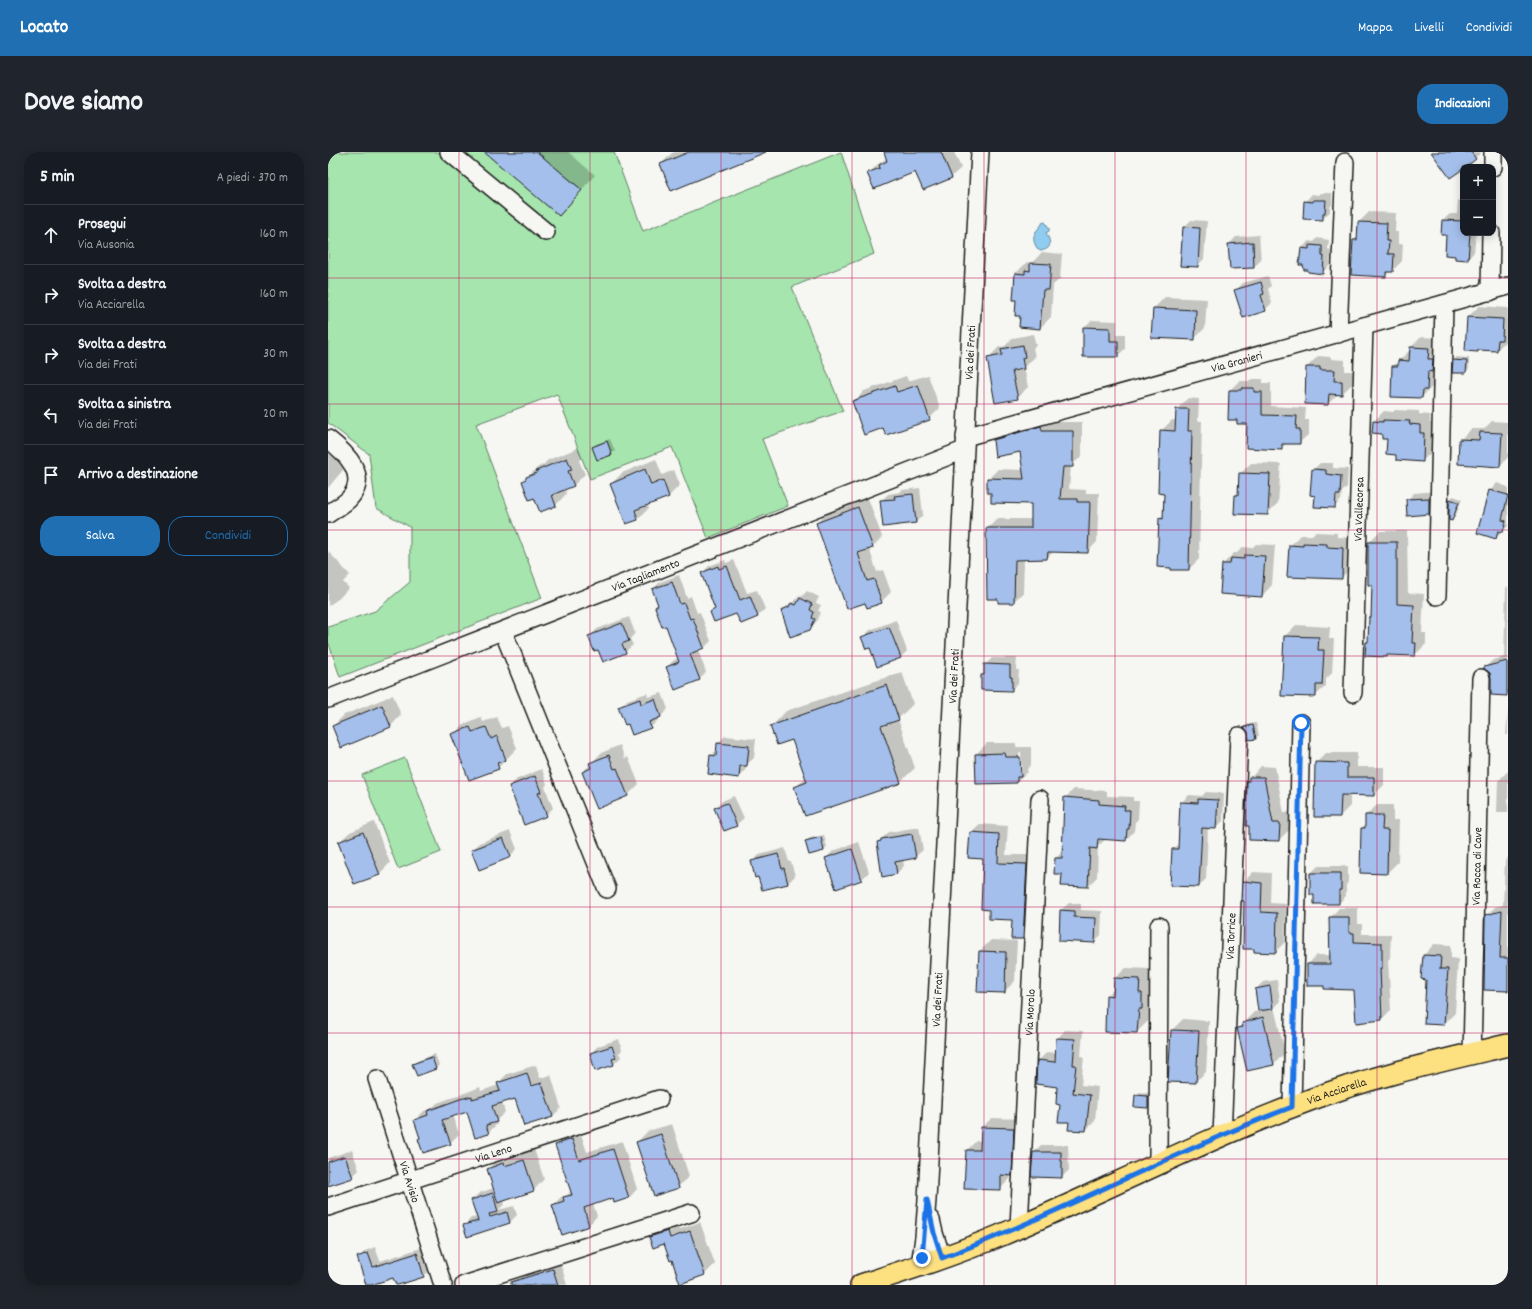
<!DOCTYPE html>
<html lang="it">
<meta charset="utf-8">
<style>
body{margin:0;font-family:Dekko,sans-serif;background:#20242c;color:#f1f3f6}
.controls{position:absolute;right:12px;top:12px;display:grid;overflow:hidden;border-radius:8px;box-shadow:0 2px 10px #0003}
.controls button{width:36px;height:36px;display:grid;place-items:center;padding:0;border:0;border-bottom:1px solid #363941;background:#171b24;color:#f1f3f6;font:20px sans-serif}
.stop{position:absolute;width:12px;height:12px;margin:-9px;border:3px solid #1a73e8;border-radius:50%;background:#fff}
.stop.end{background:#1a73e8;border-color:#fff;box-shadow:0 1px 4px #0008}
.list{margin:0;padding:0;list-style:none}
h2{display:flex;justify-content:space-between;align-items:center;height:52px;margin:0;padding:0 16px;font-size:17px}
h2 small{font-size:13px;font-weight:400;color:#9ea1a6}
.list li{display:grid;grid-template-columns:26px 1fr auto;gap:12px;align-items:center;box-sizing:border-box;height:60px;padding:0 16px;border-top:1px solid #363941}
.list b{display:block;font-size:15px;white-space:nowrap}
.list p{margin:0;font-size:13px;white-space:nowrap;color:#9ea1a6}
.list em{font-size:13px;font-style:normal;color:#9ea1a6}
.actions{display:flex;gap:8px;padding:12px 16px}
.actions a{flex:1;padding:9px 0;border:1px solid #1f6fb2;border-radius:16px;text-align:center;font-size:14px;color:#1f6fb2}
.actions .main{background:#1f6fb2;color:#fff}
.icon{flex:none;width:22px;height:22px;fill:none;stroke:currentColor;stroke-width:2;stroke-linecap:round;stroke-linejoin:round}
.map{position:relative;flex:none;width:1180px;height:1133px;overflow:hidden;border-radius:16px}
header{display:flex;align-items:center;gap:24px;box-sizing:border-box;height:56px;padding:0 20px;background:#1f6fb2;color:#fff}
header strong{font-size:19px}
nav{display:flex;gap:22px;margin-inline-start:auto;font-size:14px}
.intro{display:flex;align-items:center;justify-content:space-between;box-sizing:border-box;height:96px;padding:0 24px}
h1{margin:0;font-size:28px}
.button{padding:10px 18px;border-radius:16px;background:#1f6fb2;color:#fff;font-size:14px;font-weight:700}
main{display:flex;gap:24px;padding:0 24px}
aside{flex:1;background:#171b24;border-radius:16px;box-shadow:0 2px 10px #0003}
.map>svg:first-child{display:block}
</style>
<header>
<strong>Locato</strong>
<nav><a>Mappa</a><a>Livelli</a><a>Condividi</a></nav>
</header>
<div class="intro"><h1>Dove siamo</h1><a class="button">Indicazioni</a></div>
<main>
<aside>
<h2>5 min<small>A piedi · 370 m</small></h2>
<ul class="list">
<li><svg class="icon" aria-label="ahead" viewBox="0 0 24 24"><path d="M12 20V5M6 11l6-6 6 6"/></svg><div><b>Prosegui</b><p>Via Ausonia</p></div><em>160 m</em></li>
<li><svg class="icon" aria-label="right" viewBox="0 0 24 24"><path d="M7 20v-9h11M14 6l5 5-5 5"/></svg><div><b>Svolta a destra</b><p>Via Acciarella</p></div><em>160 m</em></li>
<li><svg class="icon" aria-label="right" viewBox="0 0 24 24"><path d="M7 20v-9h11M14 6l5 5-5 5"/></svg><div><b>Svolta a destra</b><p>Via dei Frati</p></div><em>30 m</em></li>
<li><svg class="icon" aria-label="left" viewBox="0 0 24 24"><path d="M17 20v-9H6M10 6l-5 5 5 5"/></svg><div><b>Svolta a sinistra</b><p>Via dei Frati</p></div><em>20 m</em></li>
<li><svg class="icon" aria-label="arrive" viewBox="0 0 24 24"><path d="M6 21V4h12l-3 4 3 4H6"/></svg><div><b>Arrivo a destinazione</b></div></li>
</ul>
<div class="actions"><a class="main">Salva</a><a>Condividi</a></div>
</aside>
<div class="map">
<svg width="1180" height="1133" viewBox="0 0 1180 1133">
<rect width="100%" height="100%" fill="#f6f6f2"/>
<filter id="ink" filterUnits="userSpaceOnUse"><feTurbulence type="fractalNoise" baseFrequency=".025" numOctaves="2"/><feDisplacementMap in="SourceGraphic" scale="8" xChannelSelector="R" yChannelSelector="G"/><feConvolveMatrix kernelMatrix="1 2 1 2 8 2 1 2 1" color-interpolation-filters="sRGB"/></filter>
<g filter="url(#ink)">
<!-- green -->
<path fill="#a6e5ae" stroke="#618065" d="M0 0H286L315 79 513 0 546 102 464 135 515 259 434 287 460 354 380 386 344 295 262 327 229 242 148 272 214 446 12 525 0 489V475L47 459 82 430V375L48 356 41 302 0 271Z
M77 606 113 700 70 717 34 623Z"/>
<!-- water -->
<path fill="#8fccef" stroke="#61869b" d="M715 70H717L721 76V79L718 81C723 90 725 97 712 99 707 95 704 87 707 81 709 77 713 75 715 70Z"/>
<!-- shadow -->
<path fill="#0003" fill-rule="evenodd" d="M158 0H240L267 23 231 63Z
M347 0H436L333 12 344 1Z
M557 0H626L633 16 623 25 588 19 541 21 550 12 559 6Z
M1104 0H1154L1135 16Z
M993 41H1004V53L1002 55V60L994 67 977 50 984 42 991 43Z
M1135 44V81H1148L1146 100 1140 107 1119 82H1114L1115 68 1122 62H1129L1130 49Z
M1041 60 1068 61 1067 80H1070V92H1075L1074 109 1064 119H1062L1057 124 1026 88 1030 84 1031 70Z
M863 68 879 69 876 107 869 114 856 75Z
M931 83 933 108 926 115 901 92 908 85Z
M989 86 1001 88 1000 97 1003 98 1002 113 994 121 981 117 974 96 981 89 986 90Z
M714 100 734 102 732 127 725 133 723 165 712 176 689 148 688 121 699 110 704 111Z
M940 124 943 134 940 137 944 151 937 158 908 138 915 131Z
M837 145 879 147 877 176 866 187 824 185 826 156Z
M1151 154 1180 156V187L1169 198 1152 197 1150 199 1138 198 1140 165Z
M764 168 789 169V182H797V197L789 204 756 175Z
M705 182 708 193 705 196 707 205 696 215 700 235 689 246 660 206 671 195 677 194 685 186Z
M1093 185 1111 186 1109 226 1105 231V234L1094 245 1065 214 1082 198V196Z
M990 204 1003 205V207L1017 208V219H1025V231L1014 242H1010L1000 252 979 215Z
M1129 205 1141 206V217L1137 220 1126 208Z
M600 223 612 256 601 267 556 275 526 250 536 239 578 224 580 229Z
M924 227H935V231H943V254L978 256 977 268H981V282L971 291H959L953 296 920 271 902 238 911 229H921Z
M860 246 871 247 870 269H874L871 407 861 417 832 367 836 363 837 341 833 279 844 268H848L849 257Z
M1067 258 1091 259V262L1102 263V271H1106L1105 299 1094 309 1069 302 1060 286 1046 269 1056 259 1065 260Z
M723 266V270H754V304L743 314 741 337 758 338V341H771L769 390 759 400 726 399 719 406 696 407 695 441 685 450 671 446 659 377 669 367H704V351L664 340 660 327 670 317 696 318 692 299 666 288 675 279Z
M1164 269 1180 270V305L1172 314 1132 288 1143 277H1156Z
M0 287 24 307 0 336Z
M282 287 287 299 283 302 265 295 268 292Z
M250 296 254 306 251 309 257 322 246 333 237 337 238 342 228 353 213 359 207 344 195 330 210 315 215 313 220 308Z
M328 307 334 323 346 318 352 333 341 344 319 352 321 356 310 367 299 371 283 332 294 321Z
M923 311 953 312 950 351 939 362 908 343 911 340 912 322Z
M992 311H1005V316L1020 317 1019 335 1014 340 1013 348 1006 355 988 343 985 318Z
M1169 331 1180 335V374L1168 386 1162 339Z
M592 336 595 363 588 370 553 349 560 342 572 340 574 338Z
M1108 339V354L1101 361 1079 348 1086 341Z
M1125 344 1134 347 1127 365 1124 368H1122V347Z
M540 346 554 385 545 395 541 396 549 420 555 418 563 440 553 450 489 371 498 361Z
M1052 379H1079L1080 441 1096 442 1094 481H1098V492L1087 503 1060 502 1059 504 1041 489 1045 432 1041 390Z
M987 380 1009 381V385L1026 386 1024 415 1013 426 962 394 972 383H984Z
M928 392 947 393 944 433 934 444 895 412 906 401H909L915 395 924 396Z
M0 399 22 423 15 430 21 436 10 447 0 454Z
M397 408 398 411 406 408 419 441 429 438 437 457 430 464 413 471 409 461 383 460 388 455 374 421 381 414Z
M351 423 359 446 363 444 369 461 372 460 383 489 376 496 370 498 378 520 371 528 339 515 346 508 351 506 338 473 328 455 330 453 325 437 332 430Z
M1180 434V541L1178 543 1164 526 1162 520 1157 515 1165 508 1176 505 1178 436Z
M479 439 491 445 488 451 493 453 490 459 493 460 489 469 482 477 454 459 461 452 466 450 471 444 473 445Z
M301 465 307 481 302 487 305 493 297 500 271 497 261 485 269 477Z
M568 468 579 499 572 506 542 494 535 485 542 478Z
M968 473 1002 475 1001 487H1006L1004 521 998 527V534L987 544 954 543 957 484Z
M664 506H689L688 518H691L690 531 683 538 654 537V523L657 520V513Z
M574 520 585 552 570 567 587 616 572 630 468 635 478 625 465 587 444 574 458 559Z
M319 541 320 545 334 541 340 557 333 564 329 566 330 568 323 575 301 570 292 555 299 548Z
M65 543 73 563 63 574H5L16 563Z
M1180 558V583H1178Z
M153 565 155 570 169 565 174 576 180 574 189 596 170 616 125 583 136 572Z
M928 571 931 583 928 586 917 575 920 572Z
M397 584 428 587 426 606 418 613V617L411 625 383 604 389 598 390 591Z
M659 591H688V595H703V613L699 617 700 620 689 630 648 602ZM691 600H693L694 621H692Z
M292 593 297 607 300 605 311 632 300 643 269 655 255 620 273 601Z
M998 601H1029V615H1056V633L1046 643 1022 642V654L1012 664H987L988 611Z
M933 614 947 615 956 661 962 660V677L951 688 922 673H919L920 629Z
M214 617 219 632 217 635 225 656 218 663 182 634 189 627Z
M1180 619V660H1169L1170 629Z
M746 637 779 639V644L805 645V649H811L810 667 807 670 806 679 798 688 778 687 770 694 769 725 760 734 735 721 728 706 735 699 737 646Z
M878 640 896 641 895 669 888 676 880 675 878 727 871 734 845 698 852 690 853 651 861 643 874 644Z
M406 644 416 666 408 673 387 656 394 649Z
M1049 653H1065V668H1071L1070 710 1059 721 1034 676 1038 672V663Z
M46 670 62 711 51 722 11 690 22 680Z
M652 672 680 674 678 703H707L704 777 695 786 643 681Z
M591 675 595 698 587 705 575 707 576 714 569 721 550 690 561 680Z
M182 679 189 697 182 704 144 698 151 691Z
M496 683 499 695 496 699 478 689 482 686Z
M531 690 541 720 534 727 508 736 498 706 505 699Z
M457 696 461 710H463L467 724 460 731 435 737 431 724 424 710 431 703Z
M1180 705V838L1158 764 1167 755 1175 753 1177 709Z
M990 714H1020V730L1018 733V744L1011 751 987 742 983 721Z
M925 720 943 721 942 751 958 752 957 790 947 800 917 748 916 730Z
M741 751 753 752V758L774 759 773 783 766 790 733 758Z
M1011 756H1030V772H1034V782H1063L1062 806 1060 808 1063 858 1054 867 1027 837 997 833H980V812L989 803H1003L1002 766Z
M663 788 689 789 687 829 676 840 650 839 652 799Z
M1106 792 1123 793V806L1130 807 1127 861 1116 872 1099 827 1096 803Z
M798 816 822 817 821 831H825L824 845 821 848 820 869 809 880 779 844 787 836V826Z
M949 828 952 849 946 855 957 901 946 912 920 918 910 876 926 860 931 859 928 837 935 830Z
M855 867 881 869 878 920 867 930 844 878Z
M737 878 755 879 753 904 756 905 753 933 770 935 767 969 758 978 742 970 733 952 730 934 710 909 719 900 728 901 729 887Z
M291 887 294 898 291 901 293 905 286 912 263 901 270 894Z
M107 902 111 913 108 916 89 923 85 912 89 909Z
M208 913 212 926 223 923 233 956 224 965 188 945 174 950 177 960 168 969 169 972 160 981 140 959 125 964 131 982 122 991 93 985 87 968 96 959 104 956 109 951 142 939 152 935 153 939 171 933 170 931 179 922Z
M811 940 823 941V952L820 955 808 943Z
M664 966 695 967 693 1013 682 1022V1027L672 1037 639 998 648 989H653L654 975Z
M344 972 361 1024 350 1035 309 990 320 979Z
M252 979 259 1000 294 989 309 1037 301 1046 286 1045 265 1052 269 1064 261 1073 234 1081 225 1053 233 1045 239 1043 243 1039 228 993 237 985Z
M713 993H740L741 1018 734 1025 705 1024 706 1000Z
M206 997 216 1027 206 1038 176 1048 177 1052 170 1058 186 1054 189 1063 182 1070 136 1074 143 1066 150 1065 144 1048 151 1041 166 1036 160 1017 171 1006 186 1001 187 1004Z
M24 998 31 1018 24 1025 0 1033V1006Z
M350 1069 352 1077 372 1070 387 1112 377 1122 345 1107 337 1091 322 1085 332 1075ZM344 1076 345 1078 333 1082V1080Z
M47 1095 52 1109 96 1095 103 1117 96 1124 68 1132 66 1125 39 1133 30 1106 37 1099Z
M232 1110 239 1133H194L192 1128 199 1121Z"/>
<!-- building -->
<path fill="#a4bfeb" stroke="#1c1c1c" d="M156 0H209L254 38 231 64Z
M361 0H438L343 39 332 12Z
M556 0H613L624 26 595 38 587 20 546 37 539 21 552 16 551 13 559 9Z
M1103 0H1143L1148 7 1138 15H1135V17L1122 26Z
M985 48H998L997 61H995V68L975 67 976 49 985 50Z
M1114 68 1135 69V81H1142L1140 108 1127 107V104L1117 103 1118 83H1113Z
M1030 70 1059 71 1058 89H1061L1060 102H1066L1065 120H1058V125L1023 123 1025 88H1029Z
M855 75 872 76 870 115 852 114Z
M925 90 926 116 902 117 900 92Z
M981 93 994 94V104H996L995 122 980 120V118H976L975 113H971L973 96 981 97Z
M702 111 723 112 721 138H715L712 177 691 175 692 164H687L688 148H685L687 121 697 122V118L702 119Z
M933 130 936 142 933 143 938 159 915 166 906 138Z
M825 156 868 158 867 188 823 186Z
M1139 165 1175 167 1174 188H1170L1169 199 1150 198V200L1137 199Z
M755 175 782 176V189H790V205H755Z
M695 193 697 205 694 206 696 217 684 219 690 247 667 251 659 206 674 203 673 197Z
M1082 195 1101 196 1100 207H1105L1104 220 1100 219 1099 238H1095L1094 246 1063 245 1064 214H1070V208L1081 209Z
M1125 208 1139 209 1138 221H1124Z
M978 215H992V218H1007L1006 229H1014V243L1001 242 1000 253 977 252Z
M590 233 602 268 558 283 555 276 536 283 524 249 567 234 569 240Z
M914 236H926V240H934V263L969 264 968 277H972V292H954V298L918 296 919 272H909V268H900L901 238H913Z
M848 257H861L860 279H864L861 418H843V416L829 415 831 366 835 367 836 342 830 341 832 278 847 279Z
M1055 268 1082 269 1081 272 1092 273V281H1096L1095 310 1068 308V303L1058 302 1059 287H1054V282L1044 281 1045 269 1055 270Z
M713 274 714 279H745V315H735L732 347H749V350H762L760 401 720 400 719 407 687 408 686 451H670V447H659L658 376H703V352L663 351V341H659V326L696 327 692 300 667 305 665 288Z
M1152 280 1174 281 1172 315 1130 312 1131 287 1151 288Z
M279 289 284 303 269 308 264 295Z
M239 306 244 318 240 319 246 334 224 343 228 354 212 360 206 346 201 348 194 329 198 327V325L209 321 208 319Z
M317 317 323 333 335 328 341 345 307 358 310 368 298 372 282 332Z
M984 317 998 318V322L1013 324 1012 343H1008L1007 356 986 355 987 344 982 343Z
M911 321 942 322 940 363 906 362 907 343H910Z
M1161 338 1180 343 1174 368 1178 369 1175 380 1170 379 1168 387 1149 381Z
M585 342 588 371 555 375 552 348 567 347 566 344Z
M1101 346V362L1079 364 1078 347Z
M1121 347 1131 350 1124 369 1121 368Z
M530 355 545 396 530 401 539 429 546 427 554 451 539 456 537 451 519 457 488 371Z
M1040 390H1069V452L1086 453 1084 491H1088L1087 504 1059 503V505L1037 504 1038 490H1040L1041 465H1043L1044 433H1040Z
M975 391 999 392V395L1015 396 1014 427 959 425 961 393 975 394Z
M916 403 937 404 934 445 892 442 894 412H902L903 406 916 407Z
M390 414 391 417 399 414 412 448 422 444 430 465 413 472 408 462 386 470 382 460 387 457 373 421Z
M344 430 352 452 356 451 362 467 365 466 376 496 362 502 372 528 347 538 338 515 351 510 338 474 334 475 327 455 330 453 324 437Z
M472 446 484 452 482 458 486 460 484 466 487 467 482 478 462 485 453 458 461 455 463 451 468 453Z
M294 471 301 489 294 492 298 501 275 510 270 498 266 499 260 484Z
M561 475 573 506 549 515 542 496 538 497 533 485Z
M956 484 991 485 990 498H996L994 533H988V545L953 544Z
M1179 509V544L1163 543V526L1162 521 1156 517V515Z
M656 512 682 513V525H684V539L653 538V523H656Z
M559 533 571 568 553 574 573 631 477 664 466 635 479 630 464 588 449 593 442 574Z
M312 547 313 552 327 547 333 565 321 570 323 576 304 583 300 572 297 573 290 555Z
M54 553 63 575 13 596 4 574Z
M925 573 928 587 921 588 920 580 916 575Z
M142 575 144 580 158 575 163 587 169 584 178 608 169 611 171 617 141 628 123 582Z
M389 591 421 594 419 614H412L411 626 380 622 382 603 388 604Z
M677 601 678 605H692L693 625H689V631L648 632 647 602Z
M281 603 286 617 289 616 300 644 269 657 254 620 263 616 261 611Z
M987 610 1019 611V625H1046V644L1013 643 1012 665H986Z
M207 624 213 640 210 641 219 664 196 673 181 634Z
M921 625H936L945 671H952L951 689 921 688V674H918L919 629H921Z
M736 645 771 648V652L797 654 796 658H802L801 677H799L798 689 770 687 769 697 762 696 760 735 733 734 734 722H726L727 706H734Z
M870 647 890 648 888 677 874 676 871 735 842 734 844 697H850L852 650 870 651Z
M399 651 409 674 396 679 386 656Z
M1037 663H1055L1054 678H1060L1059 722 1032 721 1033 676H1037Z
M35 680 52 723 26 732 10 690Z
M642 680 671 682 670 711 699 712 695 787H683L684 768 661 767V758L653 757 655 707 640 706Z
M584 682 588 706 567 710 569 722 554 725 549 690 553 689V687Z
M493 685 496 699 481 703 477 689Z
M175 686 183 705 151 718 143 698Z
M524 697 534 728 508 737 497 706Z
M450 702 454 717 456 716 460 732 434 738 430 725 427 726 423 709Z
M982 721H1013V738H1011V752H986V743H982Z
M915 729 934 731 933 760 949 761 948 801 926 800V797H915L916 749H914Z
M732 758 746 759V765L768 766 767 791 731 789Z
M1174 759 1172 806H1180V839L1156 838 1157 763Z
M1001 765H1021V781H1026V790L1054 791V816H1052L1054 868 1028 871 1026 838 996 837V834H979V812H1002Z
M651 799 678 800 677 841 649 840Z
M1095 803 1113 804 1112 817H1120L1116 873 1096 872 1098 828 1093 827Z
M786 826 812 827 811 841H814V857H811L809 881 777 880 778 843 785 844Z
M942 834 945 857 930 859 927 837Z
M935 865 946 913 919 919 909 876 915 875 914 871Z
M843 878 871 879 868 931 840 930Z
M728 886 747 887 745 913H748L745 941 762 943 758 979 740 978 741 970H730L732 953 728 952 729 935 708 932 709 908 727 910Z
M284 894 288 906 284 907 286 913 267 919 262 901Z
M104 905 108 917 89 924 84 912Z
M199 921 203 934 214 931 225 965 196 974 187 947 164 954 169 970 158 973 161 982 147 986 139 960 114 968 123 992 95 1001 90 987 92 986 86 968 100 963 99 959 132 947 144 944V947L172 939 169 931Z
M807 943 820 944V956L806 955Z
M653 975 686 976 684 1024 673 1023V1038L636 1037 638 998H652Z
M333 982 351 1036 326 1044 308 990Z
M244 987 251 1008 285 997 301 1046 286 1051 285 1046 256 1056 261 1074 234 1083 224 1053 236 1049 235 1045 244 1043 227 993Z
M705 1000H733V1009H734V1026L703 1025Z
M17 1004 25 1026 0 1034V1010Z
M196 1008 206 1039 170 1051 159 1017 175 1011 176 1014Z
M165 1041 170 1060 161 1062 162 1065 179 1060 182 1071 139 1085 135 1073 150 1069 143 1048Z
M340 1079 342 1086 362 1079 377 1123 352 1132 344 1108 342 1109 336 1092 325 1096 321 1085Z
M40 1101 45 1115 89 1101 96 1125 70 1133H68L65 1126 43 1133H38L29 1105Z
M225 1117 230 1133H183V1130Z"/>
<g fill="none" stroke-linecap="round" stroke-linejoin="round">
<defs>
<g id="minor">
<path d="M121 0 218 80"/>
<path d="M1165 15V0"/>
<path d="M1162 140 1163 81"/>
<path d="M1010 182 1017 10"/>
<path id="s1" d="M637 285 1180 134"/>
<path d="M0 287C18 301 42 324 21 347 15 353 7 357 0 362"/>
<path d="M1109 444 1116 152"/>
<path d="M175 479 279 737"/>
<path id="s2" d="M1025 541 1036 174"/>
<path id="s3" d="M0 547 636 298"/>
<path id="s4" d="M1144 902 1153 526"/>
<path id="s5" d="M49 927 115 1133"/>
<path d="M964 955 973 571"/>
<path id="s6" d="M894 984 911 584"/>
<path d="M830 1012 831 774"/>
<path id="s7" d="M0 1055 331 947"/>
<path d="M603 1068 606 1081 614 1106"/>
<path id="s8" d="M691 1075 712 647"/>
<path id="s9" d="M592 1114 596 1085 599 1048 652 0"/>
<path d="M136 1133 363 1061"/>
</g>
<g id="major">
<path id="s10" d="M533 1133C580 1118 626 1103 671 1084 774 1040 874 988 979 949 1044 924 1113 909 1180 893"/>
</g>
</defs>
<!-- minor casing -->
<use href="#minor" stroke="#1c1c1c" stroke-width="20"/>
<!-- major casing -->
<use href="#major" stroke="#1c1c1c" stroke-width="24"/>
<!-- minor -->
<use href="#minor" stroke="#f6f6f2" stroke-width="17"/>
<!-- major -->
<use href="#major" stroke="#fde080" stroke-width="21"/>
</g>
</g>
<g fill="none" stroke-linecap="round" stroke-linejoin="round" filter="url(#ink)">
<!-- route -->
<path stroke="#1a73e8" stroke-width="5" d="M594 1106 599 1048 606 1081 614 1106C733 1061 845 1000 964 955L973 571"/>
</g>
<!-- grid -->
<path fill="none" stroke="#c2185b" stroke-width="1" stroke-opacity="0.55" d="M131 0V1133M262 0V1133M393 0V1133M524 0V1133M656 0V1133M787 0V1133M918 0V1133M1049 0V1133M0 126H1180M0 252H1180M0 378H1180M0 504H1180M0 629H1180M0 755H1180M0 881H1180M0 1007H1180"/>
<g text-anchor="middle" stroke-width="4" stroke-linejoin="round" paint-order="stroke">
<!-- street labels -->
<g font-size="12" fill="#1c1c1c" stroke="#f6f6f2">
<text dy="4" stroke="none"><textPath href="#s9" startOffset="915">Via dei Frati</textPath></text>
<text dy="4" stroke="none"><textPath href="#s1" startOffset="282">Via Granieri</textPath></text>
<text dy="4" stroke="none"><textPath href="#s2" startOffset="184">Via Vallecorsa</textPath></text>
<text dy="4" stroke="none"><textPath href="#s3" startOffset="341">Via Tagliamento</textPath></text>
<text dy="4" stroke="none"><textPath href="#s9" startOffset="591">Via dei Frati</textPath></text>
<text dy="4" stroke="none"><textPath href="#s4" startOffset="188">Via Rocca di Cave</textPath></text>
<text dy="4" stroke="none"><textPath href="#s6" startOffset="200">Via Torrice</textPath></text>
<text dy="4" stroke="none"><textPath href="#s9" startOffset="267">Via dei Frati</textPath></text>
<text dy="4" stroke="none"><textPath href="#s8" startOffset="215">Via Morolo</textPath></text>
<text dy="4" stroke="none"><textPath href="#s10" startOffset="514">Via Acciarella</textPath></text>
<text dy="4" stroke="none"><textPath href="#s7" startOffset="174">Via Leno</textPath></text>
<text dy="4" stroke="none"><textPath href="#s5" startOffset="108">Via Avisio</textPath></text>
</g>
</g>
</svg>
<div class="controls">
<button>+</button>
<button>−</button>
</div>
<div class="stop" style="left:973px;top:571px"></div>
<div class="stop end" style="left:594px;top:1106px"></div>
</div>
</main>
